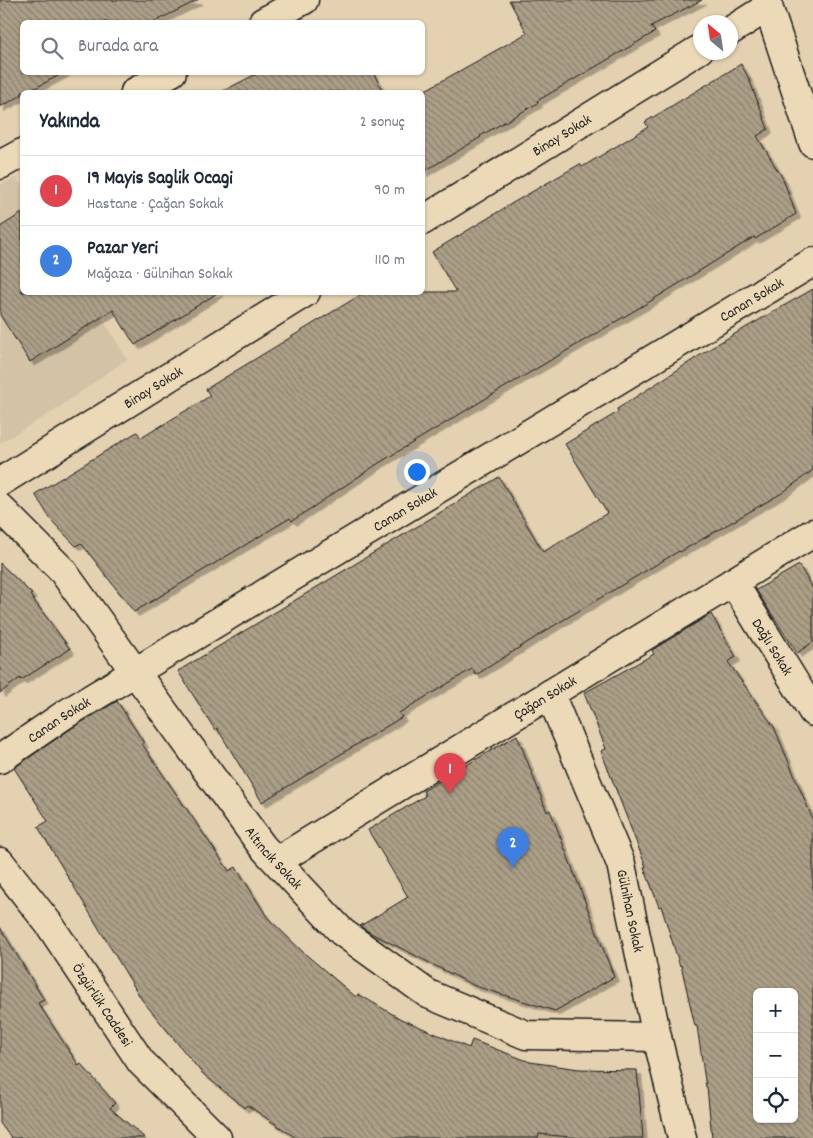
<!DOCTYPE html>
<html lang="tr">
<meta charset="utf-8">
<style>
body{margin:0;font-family:Dekko,sans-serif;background:#f2f2f3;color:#1f2937}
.controls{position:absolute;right:15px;bottom:15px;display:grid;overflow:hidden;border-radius:8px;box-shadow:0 1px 4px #0004}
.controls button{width:45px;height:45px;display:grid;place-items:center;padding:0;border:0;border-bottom:1px solid #e0e1e3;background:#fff;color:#1f2937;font:25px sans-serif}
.compass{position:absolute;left:693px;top:15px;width:45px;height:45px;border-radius:50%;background:#fff;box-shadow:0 1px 4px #0004;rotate:331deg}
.you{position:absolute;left:416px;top:471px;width:18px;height:18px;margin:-12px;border:4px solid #fff;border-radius:50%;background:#1a73e8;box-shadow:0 0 0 8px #1a73e833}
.badge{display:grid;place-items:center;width:32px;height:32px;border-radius:50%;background:#111827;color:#fff;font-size:16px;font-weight:700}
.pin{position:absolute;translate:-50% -41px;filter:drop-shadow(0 1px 2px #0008)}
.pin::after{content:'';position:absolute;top:26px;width:18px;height:15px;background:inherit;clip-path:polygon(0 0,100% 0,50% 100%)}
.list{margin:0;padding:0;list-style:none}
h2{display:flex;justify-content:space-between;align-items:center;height:65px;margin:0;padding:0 20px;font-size:21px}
h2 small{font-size:16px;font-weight:400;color:#747a83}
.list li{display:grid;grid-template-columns:32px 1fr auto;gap:15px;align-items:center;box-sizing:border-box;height:70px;padding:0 20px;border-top:1px solid #e0e1e3}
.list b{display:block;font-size:19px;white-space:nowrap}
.list p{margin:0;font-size:16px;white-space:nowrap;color:#747a83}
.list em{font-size:16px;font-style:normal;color:#747a83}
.icon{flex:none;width:28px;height:28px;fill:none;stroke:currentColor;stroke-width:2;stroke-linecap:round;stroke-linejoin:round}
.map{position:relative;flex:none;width:813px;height:1138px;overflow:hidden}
.search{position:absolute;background:#fff;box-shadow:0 1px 4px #0004;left:20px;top:20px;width:405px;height:55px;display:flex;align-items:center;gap:12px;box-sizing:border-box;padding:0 18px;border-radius:8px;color:#747a83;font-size:19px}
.panel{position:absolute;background:#fff;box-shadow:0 1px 4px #0004;left:20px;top:90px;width:405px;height:205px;border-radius:8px}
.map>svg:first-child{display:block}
</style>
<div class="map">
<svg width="813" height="1138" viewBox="0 0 813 1138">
<defs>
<pattern id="building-back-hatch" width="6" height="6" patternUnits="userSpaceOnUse" patternTransform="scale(1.25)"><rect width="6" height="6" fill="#ac9f88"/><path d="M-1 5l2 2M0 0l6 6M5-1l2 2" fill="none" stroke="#8b816e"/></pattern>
<filter id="shadow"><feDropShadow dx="4.5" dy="4.5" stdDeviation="0" flood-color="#0004"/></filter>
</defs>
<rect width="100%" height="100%" fill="#e4d1b1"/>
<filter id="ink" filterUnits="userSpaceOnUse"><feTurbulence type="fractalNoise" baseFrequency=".02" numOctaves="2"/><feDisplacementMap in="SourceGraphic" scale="10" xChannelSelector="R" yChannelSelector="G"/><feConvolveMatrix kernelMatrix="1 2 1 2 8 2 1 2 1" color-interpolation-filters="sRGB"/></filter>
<g filter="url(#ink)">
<!-- built -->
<path fill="#d3c2a5" d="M16 177 22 187V292L87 293 127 359 54 411 0 443V185Z"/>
<!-- building -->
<path fill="url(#building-back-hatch)" stroke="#1c1c1c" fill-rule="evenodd" filter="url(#shadow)" d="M0 0H198L154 22H22V72H65L28 92H22V95L0 107Z
M509 0H702L651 26 655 32 537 101 538 103 480 136 481 137 423 172 422 92 527 33Z
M741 64 749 79 768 129 757 136 783 179 796 214 755 239 754 237 649 302 480 402 379 463 292 521 290 518 134 612 81 543 76 546 51 520 35 494 137 432 141 438 210 396 206 389 365 292H456L432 252 516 201 580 164 582 167 648 127 645 122Z
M260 72H373L383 92H221Z
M22 213V292H219L135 345 113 310 30 362 0 315V227Z
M813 289V470L782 493 680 552 679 551 555 625 476 675 472 669 399 713 402 717 262 802 217 728 215 730 178 671 499 477 543 552 585 527 607 513 565 444 618 412 617 409 719 343Z
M0 563 32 594 30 595 70 649 21 680 20 678 0 693Z
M799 565 813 589V642L797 653 756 590Z
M711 614 736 657 728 662 774 727 813 820V1138H712L707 1087H706L697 1026H695L681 965 680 966 661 906 659 907 644 867H646L601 751 606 749 584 693 654 654 652 650ZM757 992H794V1119H757Z
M117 701 144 743 142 744 229 871 236 867 267 917 304 953 356 997 358 994 401 1019 469 1048 472 1040 530 1062 579 1069 637 1070 643 1138H580L539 1134 538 1138H296L247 1105 244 1108 201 1072 142 1000 38 827 48 821 14 768 72 728Z
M517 735 547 812 550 810 614 977 555 1011 475 986 369 932 360 926 408 897 368 830 425 796 423 791Z
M0 927 44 1000 38 1003 79 1066 81 1064 115 1103 110 1108 145 1138H11L0 1123Z"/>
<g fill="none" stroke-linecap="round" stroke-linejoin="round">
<defs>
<g id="minor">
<path d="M766 0 813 143"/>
<path d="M263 22 304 0"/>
<path d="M730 31 768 7"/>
<path d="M135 92 172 72"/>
<path d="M0 165 22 153"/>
<path id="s1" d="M422 221 700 49"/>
<path id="s2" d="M0 482 306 292"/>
<path id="s3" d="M0 508 62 570 135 672 262 846 342 932 428 994 526 1035 657 1037"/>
<path id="s4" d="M733 582 813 712"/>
<path id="s5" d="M550 694 621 864 657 1037 682 1138"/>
<path id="s6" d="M0 759 64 715 813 262"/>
<path id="s7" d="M277 861 813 533"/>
<path id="s8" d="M0 862 49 924 141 1062 217 1138"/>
</g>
</defs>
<!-- minor casing -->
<use href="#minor" stroke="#1c1c1c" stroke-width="31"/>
<!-- minor -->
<use href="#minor" stroke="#ecd9b7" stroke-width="28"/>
</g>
</g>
<g text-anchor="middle" stroke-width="4" stroke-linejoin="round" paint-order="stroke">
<!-- street labels -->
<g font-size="15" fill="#1c1c1c" stroke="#ecd9b7">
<text dy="5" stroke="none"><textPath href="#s1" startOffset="164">Binay Sokak</textPath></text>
<text dy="5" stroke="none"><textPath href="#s6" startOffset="881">Canan Sokak</textPath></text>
<text dy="5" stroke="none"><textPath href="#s2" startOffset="180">Binay Sokak</textPath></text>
<text dy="5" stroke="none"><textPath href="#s6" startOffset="476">Canan Sokak</textPath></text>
<text dy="5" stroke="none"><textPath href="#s4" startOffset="76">Dağlı Sokak</textPath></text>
<text dy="5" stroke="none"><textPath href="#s7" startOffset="314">Çağan Sokak</textPath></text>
<text dy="5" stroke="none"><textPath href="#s6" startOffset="71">Canan Sokak</textPath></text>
<text dy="5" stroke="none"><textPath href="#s3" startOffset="445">Altıncık Sokak</textPath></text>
<text dy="5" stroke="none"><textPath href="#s5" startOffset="232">Gülnihan Sokak</textPath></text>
<text dy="5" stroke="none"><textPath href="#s8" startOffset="176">Özgürlük Caddesi</textPath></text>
</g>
</g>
</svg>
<div class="controls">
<button>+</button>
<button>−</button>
<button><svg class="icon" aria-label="locate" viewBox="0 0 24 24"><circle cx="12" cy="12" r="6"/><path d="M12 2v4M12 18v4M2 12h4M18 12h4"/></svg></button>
</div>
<svg class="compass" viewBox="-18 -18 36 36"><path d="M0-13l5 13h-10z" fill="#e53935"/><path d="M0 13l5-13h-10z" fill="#747a83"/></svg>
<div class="you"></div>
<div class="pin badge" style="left:450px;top:794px;background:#e0444e">1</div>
<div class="pin badge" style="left:513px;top:868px;background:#3f7fe0">2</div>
<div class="search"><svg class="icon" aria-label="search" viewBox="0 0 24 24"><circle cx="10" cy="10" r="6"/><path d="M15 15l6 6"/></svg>Burada ara</div>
<section class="panel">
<h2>Yakında<small>2 sonuç</small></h2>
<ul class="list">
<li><span class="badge" style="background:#e0444e">1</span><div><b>19 Mayis Saglik Ocagi</b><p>Hastane · Çağan Sokak</p></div><em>90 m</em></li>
<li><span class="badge" style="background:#3f7fe0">2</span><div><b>Pazar Yeri</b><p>Mağaza · Gülnihan Sokak</p></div><em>110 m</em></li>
</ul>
</section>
</div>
